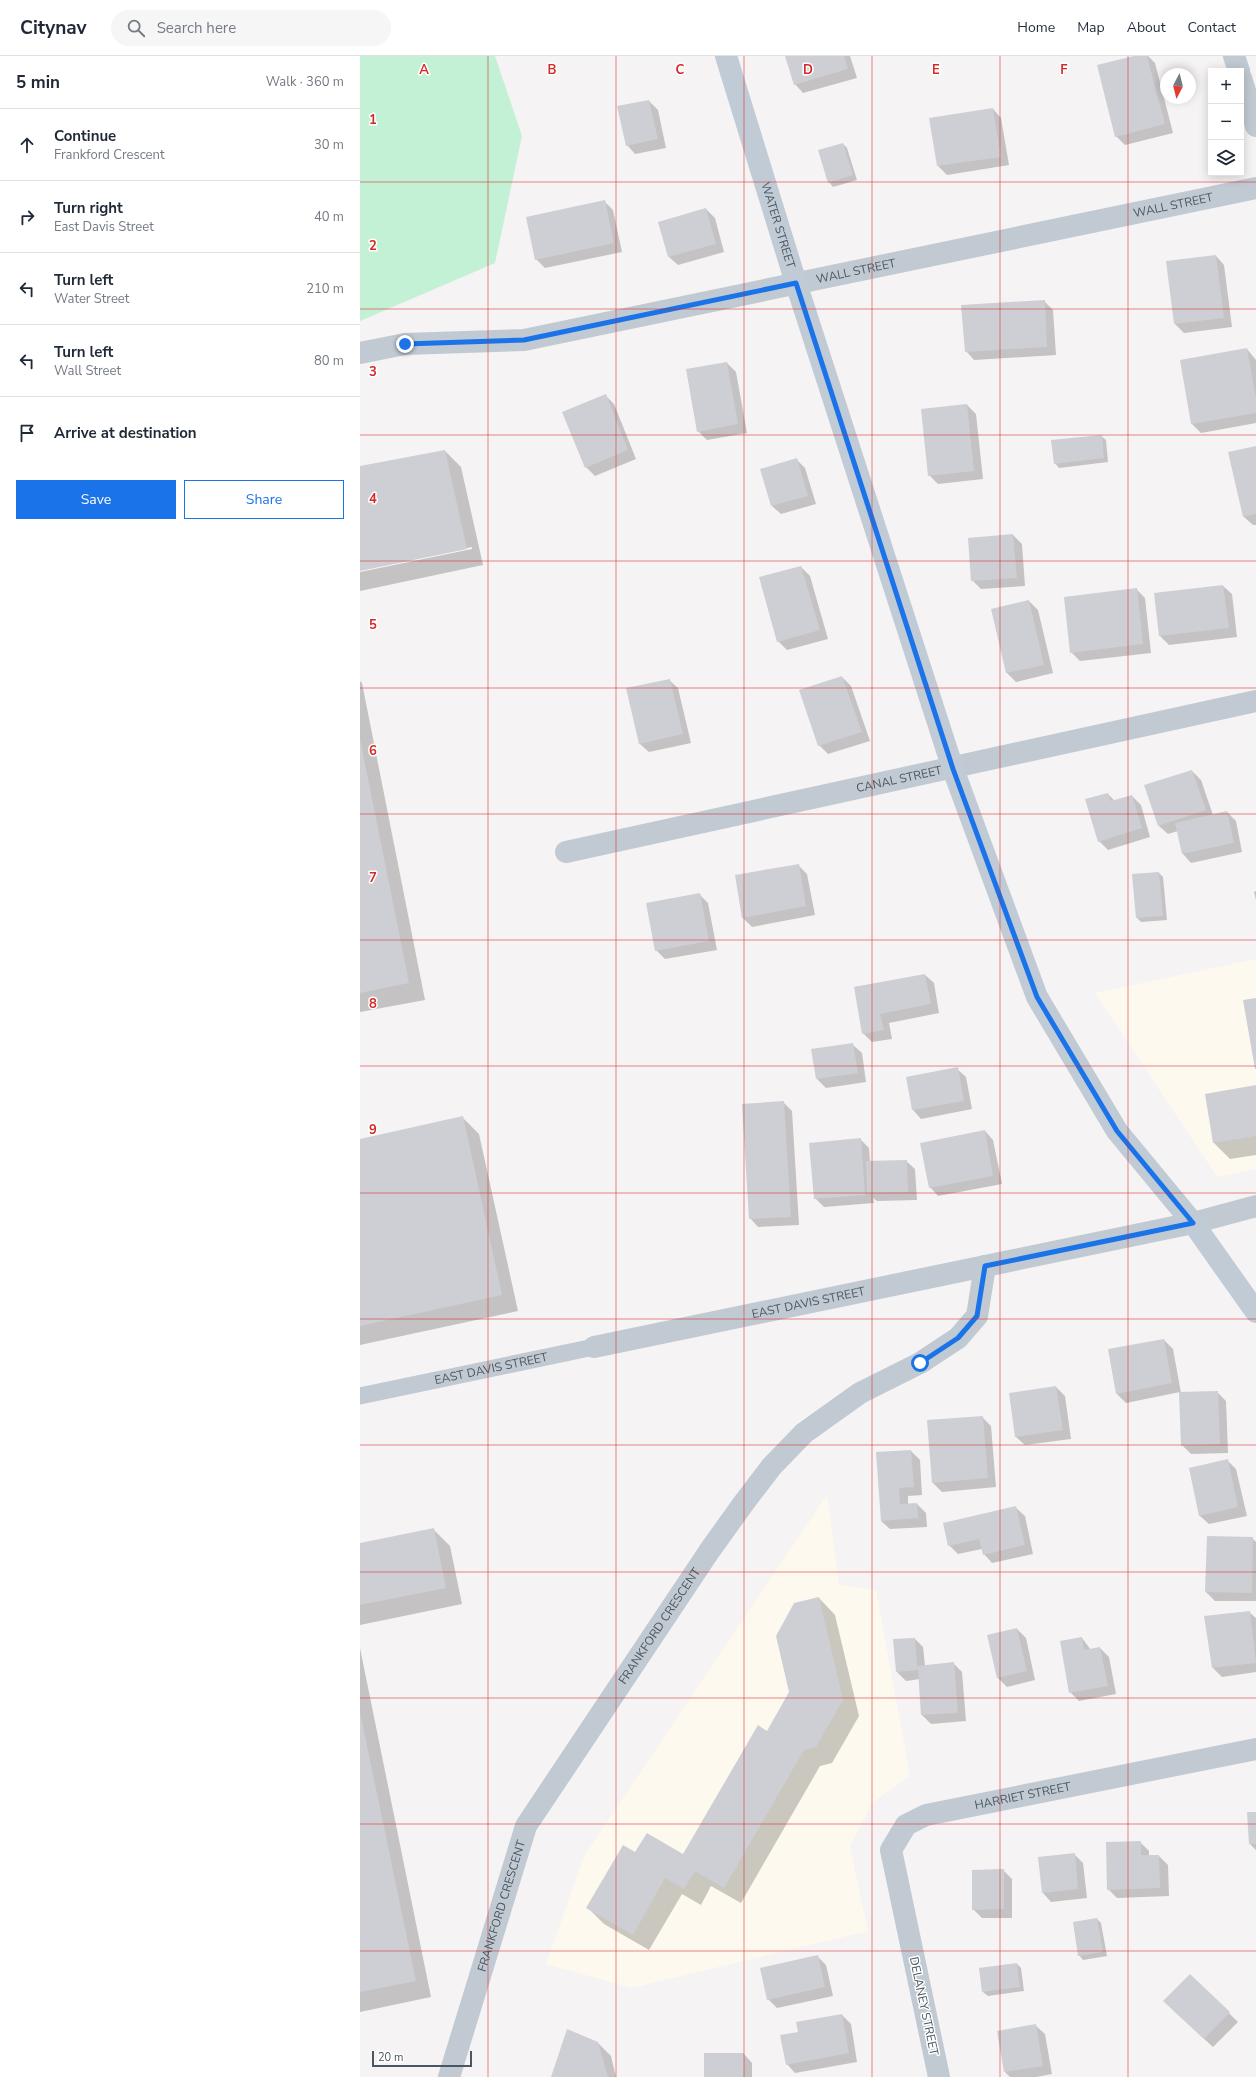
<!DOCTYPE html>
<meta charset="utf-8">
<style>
body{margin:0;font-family:"Nunito Sans",sans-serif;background:#f6f6f7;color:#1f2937}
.controls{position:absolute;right:12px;top:12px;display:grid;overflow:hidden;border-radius:0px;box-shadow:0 2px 10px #0003}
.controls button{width:36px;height:36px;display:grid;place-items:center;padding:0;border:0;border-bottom:1px solid #e0e1e3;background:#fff;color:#1f2937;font:20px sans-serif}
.compass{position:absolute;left:800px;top:12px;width:36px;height:36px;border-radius:50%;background:#fff;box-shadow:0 2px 10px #0003;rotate:187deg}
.scale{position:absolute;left:12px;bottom:10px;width:100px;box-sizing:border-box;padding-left:4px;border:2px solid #4a5661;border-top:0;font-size:11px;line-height:14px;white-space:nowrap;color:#4a5661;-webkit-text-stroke:3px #fff;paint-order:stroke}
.stop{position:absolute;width:12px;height:12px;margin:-9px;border:3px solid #1a73e8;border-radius:50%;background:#fff}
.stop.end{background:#1a73e8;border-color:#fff;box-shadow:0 1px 4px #0008}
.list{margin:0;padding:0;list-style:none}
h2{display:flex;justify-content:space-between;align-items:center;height:52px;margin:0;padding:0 16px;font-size:17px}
h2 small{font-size:13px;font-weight:400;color:#747a83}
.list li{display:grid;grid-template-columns:26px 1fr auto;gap:12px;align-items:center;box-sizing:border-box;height:72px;padding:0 16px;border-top:1px solid #e0e1e3}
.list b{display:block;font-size:15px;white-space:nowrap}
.list p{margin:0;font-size:13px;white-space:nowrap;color:#747a83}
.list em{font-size:13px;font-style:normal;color:#747a83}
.actions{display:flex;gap:8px;padding:12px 16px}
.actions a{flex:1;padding:9px 0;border:1px solid #1a73e8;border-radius:0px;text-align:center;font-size:14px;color:#1a73e8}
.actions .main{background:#1a73e8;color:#fff}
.icon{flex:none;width:22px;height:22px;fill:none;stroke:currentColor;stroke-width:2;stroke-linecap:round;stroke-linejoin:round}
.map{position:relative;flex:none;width:896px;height:2021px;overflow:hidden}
header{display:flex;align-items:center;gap:24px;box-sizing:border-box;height:56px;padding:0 20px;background:#fff;border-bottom:1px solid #e0e1e3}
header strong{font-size:19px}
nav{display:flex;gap:22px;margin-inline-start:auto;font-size:14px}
.search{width:280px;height:36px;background:#f6f6f7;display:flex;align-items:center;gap:10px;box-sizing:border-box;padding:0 14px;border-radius:22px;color:#747a83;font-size:15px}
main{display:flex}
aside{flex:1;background:#fff}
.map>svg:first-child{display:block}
</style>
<header>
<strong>Citynav</strong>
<div class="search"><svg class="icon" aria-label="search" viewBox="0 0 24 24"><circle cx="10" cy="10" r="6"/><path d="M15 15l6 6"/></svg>Search here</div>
<nav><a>Home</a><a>Map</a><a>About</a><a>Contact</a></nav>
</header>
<main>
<aside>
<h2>5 min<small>Walk · 360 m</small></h2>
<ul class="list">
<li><svg class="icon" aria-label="ahead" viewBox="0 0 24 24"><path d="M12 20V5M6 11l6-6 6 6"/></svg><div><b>Continue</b><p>Frankford Crescent</p></div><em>30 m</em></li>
<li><svg class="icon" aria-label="right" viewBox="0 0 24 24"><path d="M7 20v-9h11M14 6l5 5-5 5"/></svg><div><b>Turn right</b><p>East Davis Street</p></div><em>40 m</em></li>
<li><svg class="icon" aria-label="left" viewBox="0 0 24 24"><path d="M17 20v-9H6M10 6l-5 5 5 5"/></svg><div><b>Turn left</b><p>Water Street</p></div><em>210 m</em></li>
<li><svg class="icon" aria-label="left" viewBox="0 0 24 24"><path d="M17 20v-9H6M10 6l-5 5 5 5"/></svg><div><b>Turn left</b><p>Wall Street</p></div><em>80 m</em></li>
<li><svg class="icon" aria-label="arrive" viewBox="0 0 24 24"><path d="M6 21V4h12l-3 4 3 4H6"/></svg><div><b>Arrive at destination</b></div></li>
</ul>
<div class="actions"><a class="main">Save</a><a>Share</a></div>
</aside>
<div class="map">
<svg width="896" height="2021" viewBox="0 0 896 2021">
<rect width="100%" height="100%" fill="#f5f3f3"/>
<!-- commercial -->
<path fill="#fdf9ef" d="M896 903V1113L857 1121 735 937Z
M467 1439 479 1529 516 1534 550 1720 512 1747 490 1791 508 1875 272 1932 186 1908 224 1800Z"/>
<!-- green -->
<path fill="#c3f1d5" d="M0 0H135L162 80 135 207 0 265Z"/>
<!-- shadow -->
<path fill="#0003" d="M426 0H490L497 22 443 37 435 28Z
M778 0H788L795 7 813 77 765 89 756 80Z
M289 45 298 54 306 92 275 98 267 89Z
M633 53 641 62 649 109 587 119 578 110Z
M483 88 487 92 497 124 473 131 469 126Z
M244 145 253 154 262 196 185 212 176 203Z
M346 153 355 162 364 196 318 209 309 201Z
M856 200 864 209 872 271 824 277 815 268 808 206Z
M684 245 693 254 696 299 614 304 606 295Z
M887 293 896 304V367L841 377 832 368Z
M367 307 376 316 387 377 347 384 338 375Z
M245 339 254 348 276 403 235 420 226 411Z
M607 349 616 358 623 423 578 428 569 419Z
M741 380 746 384 748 406 699 412 695 407Z
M896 391V469H893L884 461Z
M85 395 101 411 123 509 0 535V516L112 493V491L0 514V411Z
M436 403 445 412 456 448 421 458 412 450Z
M653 479 662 488 665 530 621 533 612 524Z
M441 511 450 520 468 583 427 594 418 585Z
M863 530 872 538 877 581 809 589 800 580 795 538Z
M776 533 785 542 791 597 720 605 711 596Z
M669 545 678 554 693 617 656 626 647 617 632 554Z
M482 621 491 630 510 685 468 698 459 689Z
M309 624 318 632 331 687 289 696 280 688Z
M0 625 2 627 65 944 0 956Z
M832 715 841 724 853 759 867 756 876 765 882 796 831 807 823 798 818 775 808 778 799 770Z
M748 738 755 745 772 740 781 749 790 781 748 794 739 785Z
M438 809 447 818 455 859 392 871 383 862Z
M799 817 803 821 807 864 781 866 777 862 773 819Z
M896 835V844L894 836Z
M339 838 348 847 357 894 305 903 296 894Z
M565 919 574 927 579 957 529 967 532 983 512 986 503 977 495 931Z
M493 989 502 997 506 1026 466 1032 457 1023Z
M597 1013 606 1021 612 1053 561 1063 553 1054Z
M896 1030V1099L870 1103 854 1087 846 1039Z
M423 1046 432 1055 439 1169 398 1171 390 1162Z
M102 1061 119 1078 158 1255 0 1289V1084Z
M625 1075 633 1084 642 1128 578 1140 570 1131Z
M500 1083 509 1092 510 1106 546 1105 555 1113 557 1144 517 1145 513 1142 514 1147 464 1151 455 1142Z
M804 1284 813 1293 821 1337 857 1336 866 1345 868 1397 831 1398 822 1389 820 1336 766 1347 757 1338Z
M696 1331 705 1340 711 1383 665 1389 656 1381 650 1338Z
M622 1361 631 1370 636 1431 582 1436 573 1427Z
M551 1395 560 1404 562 1439 548 1440V1448H557L566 1457 567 1471 530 1473 521 1465Z
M867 1404 876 1413 887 1460 849 1468 840 1460Z
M656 1452 665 1460 673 1498 632 1507 624 1498 622 1493 598 1498 589 1489Z
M73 1473 90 1490 102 1548 0 1569V1488Z
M892 1482 896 1486V1545H855L846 1536Z
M459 1542 475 1559 499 1660 472 1707 460 1710 381 1847 351 1830 341 1849 322 1838 289 1894 244 1868 228 1852 276 1798 323 1800 407 1676 430 1637Z
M889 1556 896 1562V1616L862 1621 853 1612Z
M657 1573 666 1582 675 1624 647 1631 638 1622 628 1580Z
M722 1582 731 1594 740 1592 749 1601 756 1638 719 1645 710 1636Z
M555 1583 563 1591 565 1610 593 1607 602 1616 606 1665 571 1668 562 1659 560 1623 546 1625 537 1616Z
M0 1592 71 1941 0 1956Z
M896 1757V1794L890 1788Z
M780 1786 789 1795V1800H799L808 1809 809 1840 757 1842 748 1833Z
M714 1798 723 1807 727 1842 691 1846 683 1837Z
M643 1814 652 1823V1862H622L613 1853Z
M737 1863 741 1867 747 1900 723 1904 719 1899Z
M457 1900 466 1909 473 1940 417 1952 408 1943Z
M657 1908 661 1912 664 1935 628 1940 623 1936Z
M830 1919 878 1966 853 1991 813 1954Z
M482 1959 491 1968 497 2006 435 2017 427 2008 439 1977Z
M676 1970 685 1978 692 2018 676 2021H650L645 2016 638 1976Z
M238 1987 251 2000 256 2021H192Z
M384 1998 392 2007V2021H345Z"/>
<!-- building -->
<path fill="#cdcfd5" d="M425 0H484L488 13 434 29Z
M774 0H787L805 68 755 81 737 9Z
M289 44 298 83 266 90 257 50Z
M633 52 641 101 577 110 569 62Z
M483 87 493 119 468 127 458 94Z
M245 144 254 187 175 204 166 161Z
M346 152 356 188 308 201 298 166Z
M856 199 864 262 814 268 806 205Z
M685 244 687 291 605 296 601 249Z
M887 292 896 342V357L831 368 820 304Z
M367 306 378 368 337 376 326 313Z
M246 338 268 394 225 412 202 356Z
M607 348 614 415 568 420 561 353Z
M742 379 744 402 694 408 691 384Z
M896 390V458L883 461 868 396Z
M85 394 107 493 0 515V410Z
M437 402 448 440 411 450 400 413Z
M653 478 657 522 611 525 608 482Z
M441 510 460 574 417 586 399 521Z
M863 529 869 572 799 580 794 537Z
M777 532 783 588 710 597 704 541Z
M669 544 684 609 646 617 631 553Z
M482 620 502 676 458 690 439 634Z
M310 623 323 678 279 688 266 632Z
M0 683 49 927 0 937Z
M832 714 846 754 798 770 784 729Z
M748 737 751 745 772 739 782 772 738 786 725 743Z
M867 755 874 787 822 798 815 767Z
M439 808 446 850 382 862 375 819Z
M799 816 803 860 776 862 772 818Z
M340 837 349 885 295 895 286 847Z
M565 918 571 948 520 958 524 974 502 978 494 931Z
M896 942V1013H895L883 944Z
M493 987 498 1017 456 1023 451 993Z
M598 1011 604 1045 552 1054 546 1021Z
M896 1029V1080L853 1087 845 1038Z
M424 1045 431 1161 389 1163 382 1048Z
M103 1060 142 1239 0 1270V1083Z
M625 1074 633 1120 569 1132 560 1087Z
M501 1082 505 1139 454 1143 449 1087Z
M547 1104 548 1136 507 1137 506 1105Z
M804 1283 812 1327 756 1338 748 1293Z
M696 1330 703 1374 655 1381 649 1337Z
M858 1335 860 1388 821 1390 819 1336Z
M623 1360 628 1422 572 1427 567 1364Z
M551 1394 554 1431 539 1432 540 1448 557 1447 558 1462 521 1465 516 1396Z
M868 1403 878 1451 839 1460 829 1412Z
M656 1450 665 1489 623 1499 619 1483 588 1490 583 1467Z
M74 1472 86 1532 0 1549V1487Z
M847 1480 893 1481 892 1537 845 1536Z
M459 1541 483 1644 456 1691 444 1694 364 1832 335 1815 324 1833 305 1822 273 1879 226 1852 263 1789 275 1796 287 1777 323 1798 398 1669 407 1675 429 1636 416 1580 434 1547Z
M890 1555 896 1607 852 1612 844 1560Z
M657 1572 667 1615 637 1622 627 1579Z
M722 1581 724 1594 740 1591 748 1630 709 1637 700 1585Z
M555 1582 557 1610 594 1606 598 1657 561 1659 558 1614 536 1616 533 1583Z
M0 1656 56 1925 0 1936Z
M887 1756H896V1788H889Z
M781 1785V1799H799L800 1832 747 1834 746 1786Z
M715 1797 718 1833 682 1837 678 1801Z
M644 1813V1853L612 1854V1814Z
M737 1862 743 1896 718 1900 713 1866Z
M458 1899 465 1931 407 1944 400 1912Z
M657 1907 660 1931 622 1936 619 1912Z
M830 1918 870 1956 844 1983 803 1945Z
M482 1958 489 1997 426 2009 420 1979 438 1976 436 1966Z
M676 1968 683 2010 644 2016 637 1975Z
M207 1973 238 1986 248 2021H191Z
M344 1997H384V2021H344Z"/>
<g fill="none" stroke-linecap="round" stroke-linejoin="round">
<!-- service -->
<path stroke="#c1cad2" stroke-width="17" id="s1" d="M0 1340 234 1291"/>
<!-- minor -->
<g stroke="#c1cad2" stroke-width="22">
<path d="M874 0 879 15"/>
<path d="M881 22 896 70"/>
<path id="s2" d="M0 297 45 288 164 284 896 132"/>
<path id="s3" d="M206 796 896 645"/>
<path id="s4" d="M234 1291 833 1167 896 1150"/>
<path id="s5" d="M89 2021 166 1770 350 1494 383 1448 412 1410 444 1377 500 1337 560 1307 598 1282 617 1260 625 1210"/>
<path id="s6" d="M579 2021 531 1794 546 1769 566 1759 896 1693"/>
</g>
<!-- secondary -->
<path stroke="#c1cbd6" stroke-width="22" id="s7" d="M366 0 436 227 593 713 677 941 757 1075 833 1167 896 1256"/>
</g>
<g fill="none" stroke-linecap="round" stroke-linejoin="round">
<!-- route -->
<path stroke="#1a73e8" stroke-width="5" d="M45 288 164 284 436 227 593 713 677 941 757 1075 833 1167 625 1210 617 1260 598 1282 560 1307"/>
</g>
<!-- grid -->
<path fill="none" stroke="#d62828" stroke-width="1" stroke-opacity="0.55" d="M128 0V2021M256 0V2021M384 0V2021M512 0V2021M640 0V2021M768 0V2021M0 126H896M0 253H896M0 379H896M0 505H896M0 632H896M0 758H896M0 884H896M0 1010H896M0 1137H896M0 1263H896M0 1389H896M0 1516H896M0 1642H896M0 1768H896M0 1895H896"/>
<g text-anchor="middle" stroke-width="3" stroke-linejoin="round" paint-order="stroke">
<!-- street labels -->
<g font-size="12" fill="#4a5661" stroke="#fff">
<text dy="4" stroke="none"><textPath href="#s2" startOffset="828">WALL STREET</textPath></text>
<text dy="4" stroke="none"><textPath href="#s7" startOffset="177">WATER STREET</textPath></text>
<text dy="4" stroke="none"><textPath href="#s2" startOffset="504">WALL STREET</textPath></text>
<text dy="4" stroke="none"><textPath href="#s3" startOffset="341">CANAL STREET</textPath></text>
<text dy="4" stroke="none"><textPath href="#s4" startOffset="219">EAST DAVIS STREET</textPath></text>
<text dy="4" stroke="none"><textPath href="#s1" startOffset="134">EAST DAVIS STREET</textPath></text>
<text dy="4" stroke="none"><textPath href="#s5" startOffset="503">FRANKFORD CRESCENT</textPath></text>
<text dy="4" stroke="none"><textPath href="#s6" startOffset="382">HARRIET STREET</textPath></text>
<text dy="4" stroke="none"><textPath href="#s5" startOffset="179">FRANKFORD CRESCENT</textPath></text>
<text transform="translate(564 1950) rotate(78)" y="4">DELANEY STREET</text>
</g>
</g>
<g font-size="13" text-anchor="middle" font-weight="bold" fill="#d62828" stroke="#fff" stroke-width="3" stroke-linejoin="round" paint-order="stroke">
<text x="64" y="18">A</text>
<text x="192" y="18">B</text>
<text x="320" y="18">C</text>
<text x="448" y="18">D</text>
<text x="576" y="18">E</text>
<text x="704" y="18">F</text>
<text x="13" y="68">1</text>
<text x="13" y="194">2</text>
<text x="13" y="320">3</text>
<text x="13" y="447">4</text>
<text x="13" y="573">5</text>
<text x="13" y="699">6</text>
<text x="13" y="826">7</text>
<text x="13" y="952">8</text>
<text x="13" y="1078">9</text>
</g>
</svg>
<div class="controls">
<button>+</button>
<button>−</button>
<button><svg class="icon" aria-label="layers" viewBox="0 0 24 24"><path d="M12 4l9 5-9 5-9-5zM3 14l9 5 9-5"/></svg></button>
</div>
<svg class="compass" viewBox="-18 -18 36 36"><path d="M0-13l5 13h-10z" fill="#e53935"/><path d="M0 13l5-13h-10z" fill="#747a83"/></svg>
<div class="scale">20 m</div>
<div class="stop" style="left:560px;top:1307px"></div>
<div class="stop end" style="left:45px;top:288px"></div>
</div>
</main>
